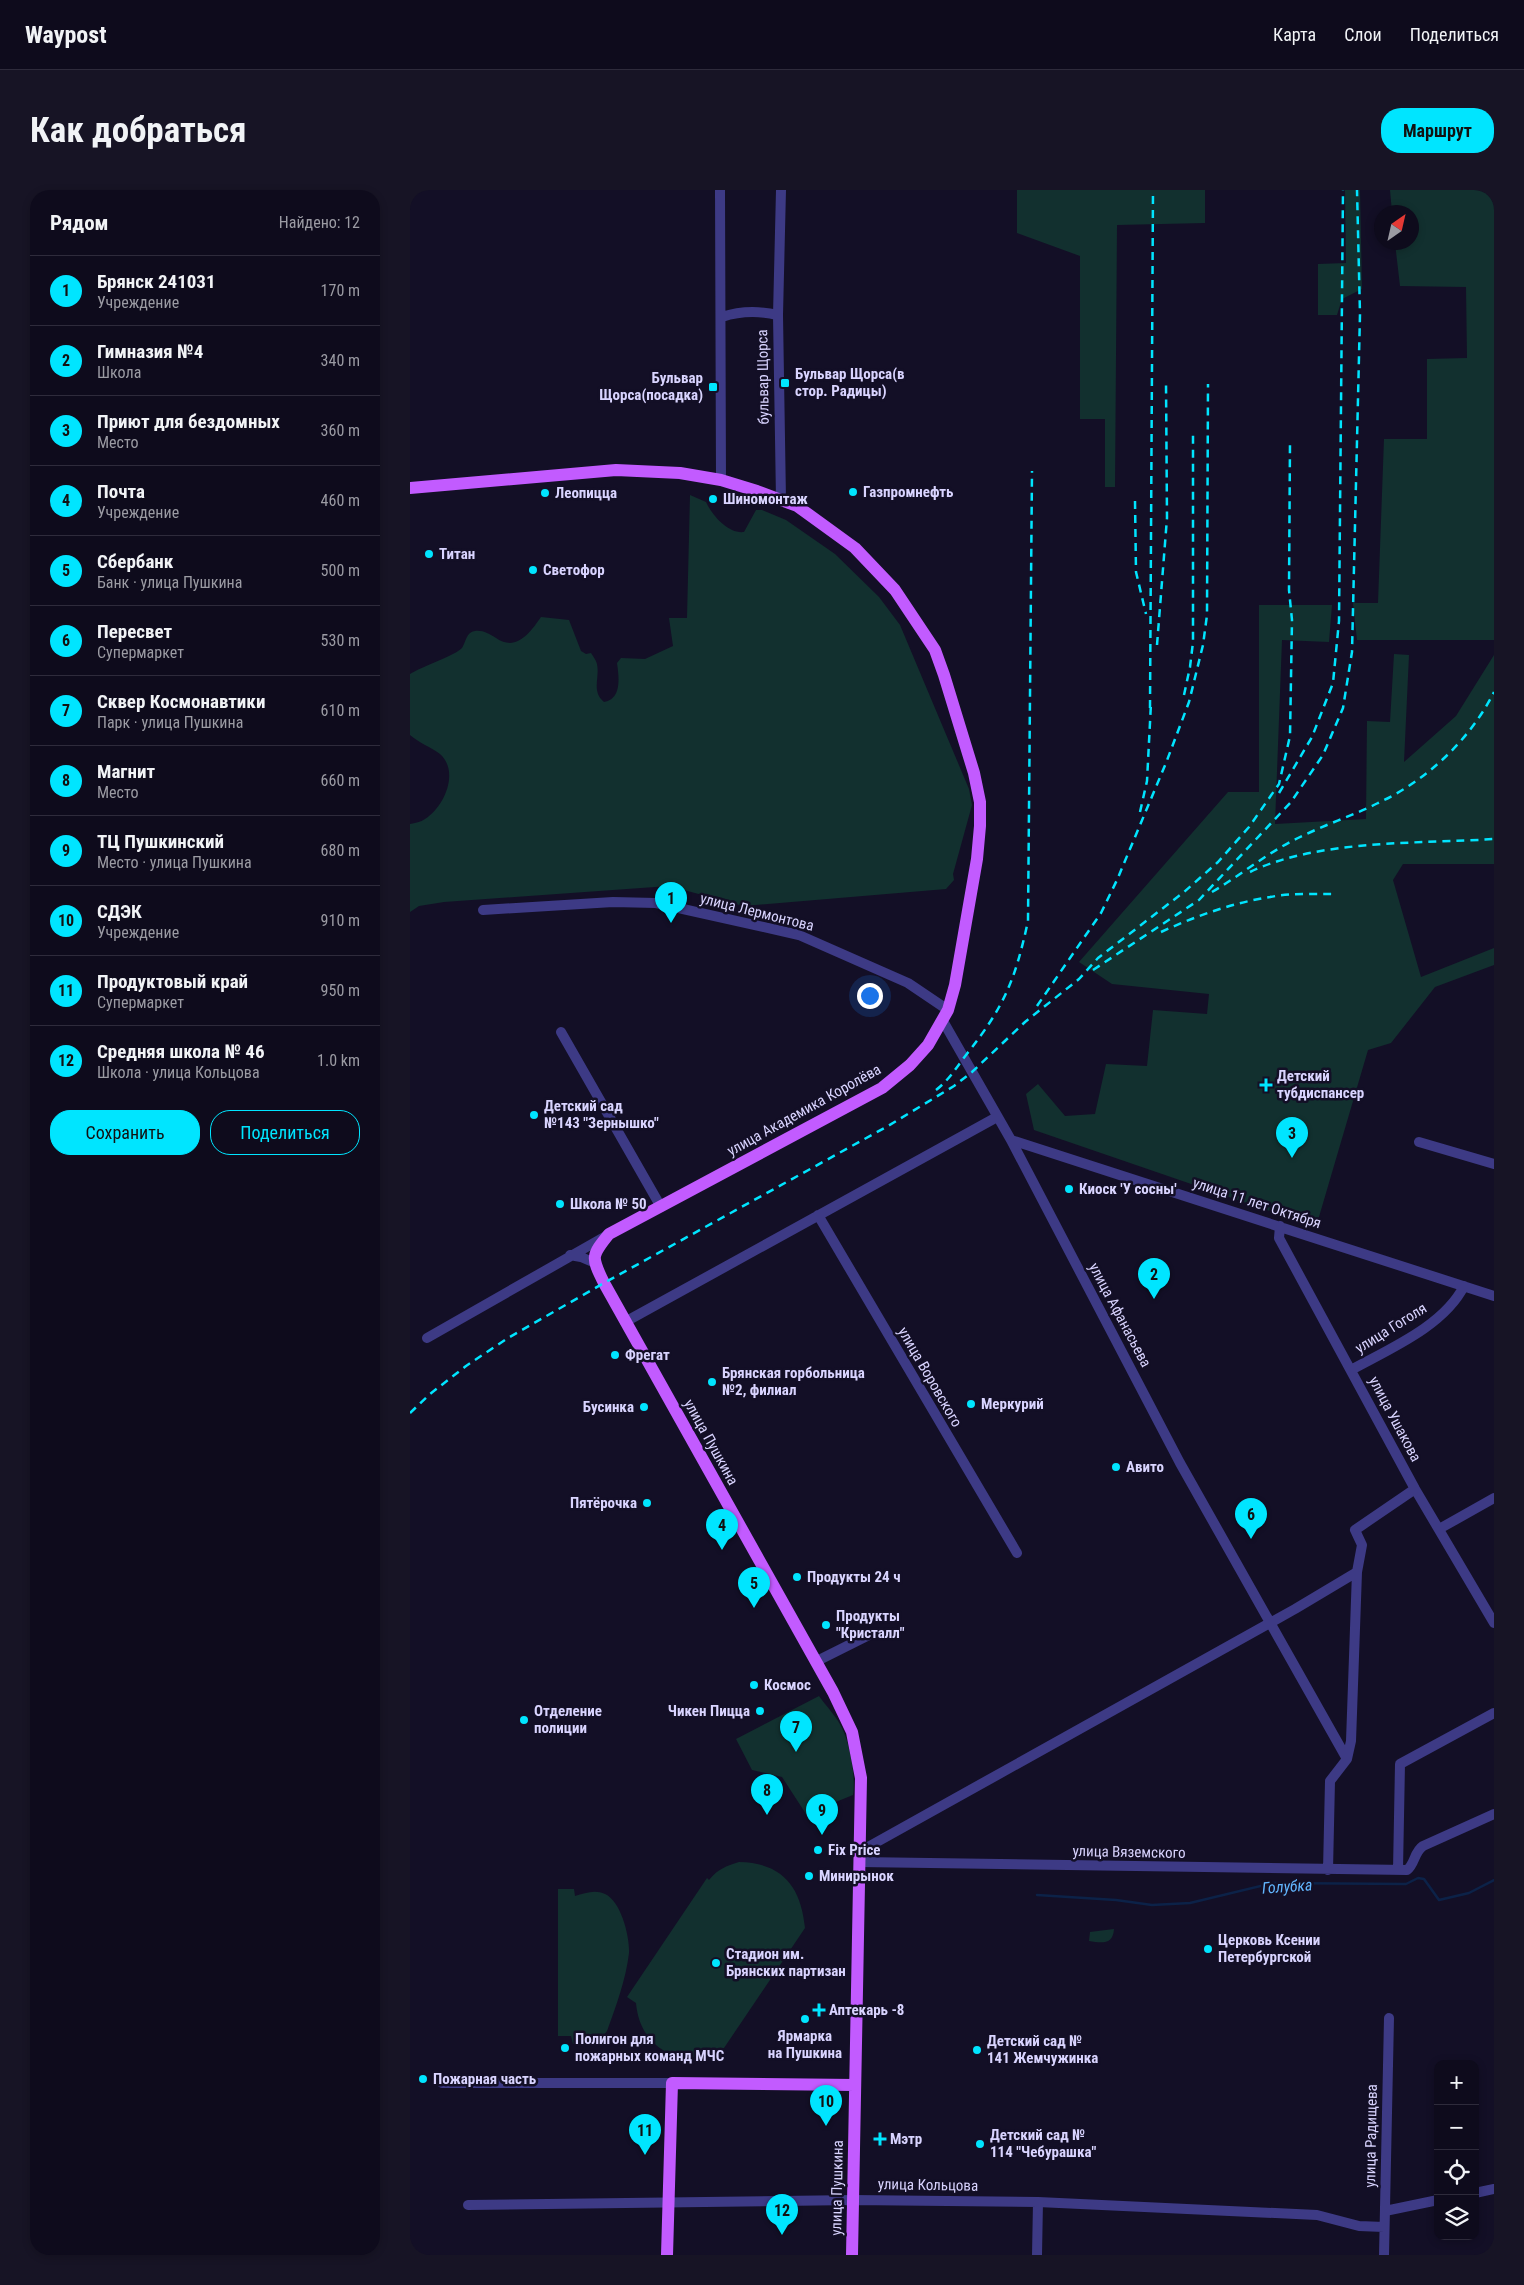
<!DOCTYPE html>
<html lang="ru">
<meta charset="utf-8">
<style>
body{margin:0;font-family:"Roboto Condensed",sans-serif;background:#171425;color:#f1f3f6}
.controls{position:absolute;right:15px;bottom:15px;display:grid;overflow:hidden;border-radius:10px;box-shadow:0 2px 8px #0003}
.controls button{width:45px;height:45px;display:grid;place-items:center;padding:0;border:0;border-bottom:1px solid #2e2b3b;background:#0e0b1c;color:#f1f3f6;font:25px sans-serif}
.compass{position:absolute;left:964px;top:15px;width:45px;height:45px;border-radius:50%;background:#0e0b1c;box-shadow:0 2px 8px #0003;rotate:34deg}
.you{position:absolute;left:459px;top:805px;width:18px;height:18px;margin:-12px;border:4px solid #fff;border-radius:50%;background:#1a73e8;box-shadow:0 0 0 8px #1a73e833}
.badge{display:grid;place-items:center;width:32px;height:32px;border-radius:50%;background:#00e5ff;color:#111;font-size:16px;font-weight:700}
.pin{position:absolute;translate:-50% -41px;filter:drop-shadow(0 1px 2px #0008)}
.pin::after{content:'';position:absolute;top:26px;width:18px;height:15px;background:inherit;clip-path:polygon(0 0,100% 0,50% 100%)}
.list{margin:0;padding:0;list-style:none}
h2{display:flex;justify-content:space-between;align-items:center;height:65px;margin:0;padding:0 20px;font-size:21px}
h2 small{font-size:16px;font-weight:400;color:#9b9ba3}
.list li{display:grid;grid-template-columns:32px 1fr auto;gap:15px;align-items:center;box-sizing:border-box;height:70px;padding:0 20px;border-top:1px solid #2e2b3b}
.list b{display:block;font-size:19px;white-space:nowrap}
.list p{margin:0;font-size:16px;white-space:nowrap;color:#9b9ba3}
.list em{font-size:16px;font-style:normal;color:#9b9ba3}
.actions{display:flex;gap:10px;padding:15px 20px}
.actions a{flex:1;padding:11px 0;border:1px solid #00e5ff;border-radius:20px;text-align:center;font-size:18px;color:#00e5ff}
.actions .main{background:#00e5ff;color:#111}
.icon{flex:none;width:28px;height:28px;fill:none;stroke:currentColor;stroke-width:2;stroke-linecap:round;stroke-linejoin:round}
.map{position:relative;flex:none;width:1084px;height:2065px;overflow:hidden;border-radius:20px}
header{display:flex;align-items:center;gap:30px;box-sizing:border-box;height:70px;padding:0 25px;background:#0e0b1c;border-bottom:1px solid #2e2b3b}
header strong{font-size:24px}
nav{display:flex;gap:28px;margin-inline-start:auto;font-size:18px}
.intro{display:flex;align-items:center;justify-content:space-between;box-sizing:border-box;height:120px;padding:0 30px}
h1{margin:0;font-size:35px}
.button{padding:12px 22px;border-radius:20px;background:#00e5ff;color:#111;font-size:18px;font-weight:700}
main{display:flex;gap:30px;padding:0 30px}
aside{flex:1;background:#0e0b1c;border-radius:20px;box-shadow:0 2px 8px #0003}
.map>svg:first-child{display:block}
</style>
<header>
<strong>Waypost</strong>
<nav><a>Карта</a><a>Слои</a><a>Поделиться</a></nav>
</header>
<div class="intro"><h1>Как добраться</h1><a class="button">Маршрут</a></div>
<main>
<aside>
<h2>Рядом<small>Найдено: 12</small></h2>
<ul class="list">
<li><span class="badge">1</span><div><b>Брянск 241031</b><p>Учреждение</p></div><em>170 m</em></li>
<li><span class="badge">2</span><div><b>Гимназия №4</b><p>Школа</p></div><em>340 m</em></li>
<li><span class="badge">3</span><div><b>Приют для бездомных</b><p>Место</p></div><em>360 m</em></li>
<li><span class="badge">4</span><div><b>Почта</b><p>Учреждение</p></div><em>460 m</em></li>
<li><span class="badge">5</span><div><b>Сбербанк</b><p>Банк · улица Пушкина</p></div><em>500 m</em></li>
<li><span class="badge">6</span><div><b>Пересвет</b><p>Супермаркет</p></div><em>530 m</em></li>
<li><span class="badge">7</span><div><b>Сквер Космонавтики</b><p>Парк · улица Пушкина</p></div><em>610 m</em></li>
<li><span class="badge">8</span><div><b>Магнит</b><p>Место</p></div><em>660 m</em></li>
<li><span class="badge">9</span><div><b>ТЦ Пушкинский</b><p>Место · улица Пушкина</p></div><em>680 m</em></li>
<li><span class="badge">10</span><div><b>СДЭК</b><p>Учреждение</p></div><em>910 m</em></li>
<li><span class="badge">11</span><div><b>Продуктовый край</b><p>Супермаркет</p></div><em>950 m</em></li>
<li><span class="badge">12</span><div><b>Средняя школа № 46</b><p>Школа · улица Кольцова</p></div><em>1.0 km</em></li>
</ul>
<div class="actions"><a class="main">Сохранить</a><a>Поделиться</a></div>
</aside>
<div class="map">
<svg width="1084" height="2065" viewBox="0 0 1084 2065">
<rect width="100%" height="100%" fill="#130f26"/>
<!-- green -->
<path fill="#12302f" d="M607 0H795V33L707 35 705 297H695V229H670V66L607 43Z
M935 0H950L952 99 932 109 927 125H908V74L936 73Z
M980 0H1084V450H947L943 413H968L974 249H1017V169L1057 168 1056 97 990 96 985 53 1002 52V22H982Z
M280 305 296 312C302 325 318 344 334 342L346 320H352L376 330 425 364 469 407 490 435 559 599 562 615 543 684 544 690 536 699 333 716 259 696 34 712 9 716 0 722V634C5 633 11 632 15 629 34 617 50 582 30 564 21 557 9 553 0 545V484C11 477 46 465 52 458 56 452 56 442 65 441 73 440 79 444 86 448 106 462 120 443 131 427L159 430 171 461 176 464 181 463C183 466 186 470 187 474 190 488 181 501 194 512 212 509 209 487 207 473L211 468 235 469 263 456 259 428H277Z
M849 415H922L919 452 872 450 865 634 956 629 957 531 980 532 984 464 999 465 994 572 1046 526 1084 465V674H993L983 690 1011 787 1084 758V775L1025 797 981 853 958 860 906 1037 624 940 616 904 628 894 655 926 685 924 696 874 737 876 743 820 797 824 799 804 702 794 669 772 818 602H849Z
M409 1506C416 1516 427 1527 432 1538 440 1554 446 1588 443 1605L396 1624 372 1587 342 1580 326 1549Z
M329 1672C373 1673 391 1697 395 1738L314 1858C273 1881 230 1860 226 1813L217 1807 297 1688 299 1690C308 1679 316 1676 329 1672Z
M148 1699H164L165 1706C175 1703 185 1699 195 1704 211 1711 220 1747 219 1763 216 1789 206 1816 197 1841 187 1855 179 1855 163 1854L161 1846H148Z
M704 1739C703 1755 692 1753 679 1751L680 1742Z"/>
<g fill="none" stroke-linecap="round" stroke-linejoin="round">
<!-- stream -->
<path stroke="#0c2248" stroke-width="2.5" d="M627 1705 706 1710 742 1715 780 1713 863 1693 996 1694 1008 1688 1014 1689 1029 1710 1059 1703 1084 1690"/>
<!-- minor -->
<path stroke="#3d3a85" stroke-width="10" d="M310 0 311 290
M371 0 368 125 371 310
M312 127C330 121 350 121 368 125
M73 720 203 712 246 713 389 745 498 793 538 820
M533 831 601 950 770 1273 937 1569 920 1591 918 1680
M151 842 251 1017
M601 950 1084 1106
M1009 952 1084 974
M408 1025 607 1363
M870 1036 869 1048 1005 1299 1084 1433
M160 1065 171 1067 185 1073
M215 1132 587 927
M17 1148 196 1046
M941 1180C979 1159 1034 1136 1054 1096
M1029 1339 1084 1308
M947 1382 952 1355 945 1340 1005 1299
M407 1471 459 1445
M449 1662 885 1419 947 1382 941 1551 937 1569
M449 1672 997 1680C1005 1674 1004 1662 1013 1656L1084 1624
M988 1680 990 1574 1084 1523
M32 1893H262
M1065 2003 1084 1999
M58 2015 443 2010 628 2012 907 2025 949 2036 974 2037
M975 2021 1028 2010
M627 2065 628 2012
M974 2065 979 1828"/>
<!-- major -->
<path stroke="#c25bff" stroke-width="12" d="M0 298 206 280 270 283 311 290 347 301 387 316 445 358 485 400 525 460 534 485 564 583 570 612V636L567 669 545 795 538 820 518 855 500 875 472 898 199 1044C181 1066 181 1067 194 1093L423 1502 442 1542 451 1588 442 2065
M257 2065 262 1893 445 1895"/>
<!-- rail -->
<path stroke="#00e5ff" stroke-width="2.5" stroke-dasharray="8 6" stroke-linecap="butt" d="M725 311 726 382 736 424
M747 455 757 328 756 192
M774 505 780 477 783 452V240
M740 518 743 0
M869 603 902 547 923 493 929 431 933 0
M730 622 737 591 741 513
M840 682C909 649 1009 654 1084 649
M802 702C831 685 857 663 888 648 914 635 942 626 968 613 1016 591 1060 550 1084 502
M751 742C786 726 822 713 860 707 881 703 904 704 925 704
M683 780 789 710 881 612 913 565 933 518 942 462 950 124 947 0
M627 816 691 723 707 690 756 573 779 512 793 455 797 425 798 194
M526 900C539 890 546 878 556 865 594 817 605 791 618 731L622 281
M0 1223 20 1204 56 1176 98 1148 194 1093 478 936 544 896 562 882 615 832 669 789 688 768 774 702 808 672 839 637 869 594 880 546 882 430 879 400 880 252"/>
</g>
<!-- markers -->
<g fill="#00e5ff" stroke="#130f26" stroke-width="2">
<rect x="370" y="188" width="10" height="10" rx="2.5"/>
<rect x="298" y="192" width="10" height="10" rx="2.5"/>
<circle cx="443" cy="302" r="5"/>
<circle cx="135" cy="303" r="5"/>
<circle cx="303" cy="309" r="5"/>
<circle cx="19" cy="364" r="5"/>
<circle cx="123" cy="380" r="5"/>
<path d="M853.5 887.5h5v5h5v5h-5v5h-5v-5h-5v-5h5z"/>
<circle cx="124" cy="925" r="5"/>
<circle cx="659" cy="999" r="5"/>
<circle cx="150" cy="1014" r="5"/>
<circle cx="205" cy="1165" r="5"/>
<circle cx="302" cy="1192" r="5"/>
<circle cx="561" cy="1214" r="5"/>
<circle cx="234" cy="1217" r="5"/>
<circle cx="706" cy="1277" r="5"/>
<circle cx="237" cy="1313" r="5"/>
<circle cx="387" cy="1387" r="5"/>
<circle cx="416" cy="1435" r="5"/>
<circle cx="344" cy="1495" r="5"/>
<circle cx="350" cy="1521" r="5"/>
<circle cx="114" cy="1530" r="5"/>
<circle cx="408" cy="1660" r="5"/>
<circle cx="399" cy="1686" r="5"/>
<circle cx="798" cy="1759" r="5"/>
<circle cx="306" cy="1773" r="5"/>
<path d="M406.5 1812.5h5v5h5v5h-5v5h-5v-5h-5v-5h5z"/>
<circle cx="395" cy="1829" r="5"/>
<circle cx="155" cy="1858" r="5"/>
<circle cx="567" cy="1860" r="5"/>
<circle cx="13" cy="1889" r="5"/>
<path d="M467.5 1941.5h5v5h5v5h-5v5h-5v-5h-5v-5h5z"/>
<circle cx="570" cy="1954" r="5"/>
</g>
<g text-anchor="middle" stroke-width="5" stroke-linejoin="round" paint-order="stroke">
<!-- poi labels -->
<g font-size="15" font-weight="bold" fill="#d9d4ff" stroke="#130f26" text-anchor="start">
<text x="385" y="189">Бульвар Щорса(в<tspan x="385" dy="17">стор. Радицы)</tspan></text>
<text x="293" y="193" text-anchor="end">Бульвар<tspan x="293" dy="17">Щорса(посадка)</tspan></text>
<text x="453" y="307">Газпромнефть</text>
<text x="145" y="308">Леопицца</text>
<text x="313" y="314">Шиномонтаж</text>
<text x="29" y="369">Титан</text>
<text x="133" y="385">Светофор</text>
<text x="867" y="891">Детский<tspan x="867" dy="17">тубдиспансер</tspan></text>
<text x="134" y="921">Детский сад<tspan x="134" dy="17">№143 "Зернышко"</tspan></text>
<text x="669" y="1004">Киоск 'У сосны'</text>
<text x="160" y="1019">Школа № 50</text>
<text x="215" y="1170">Фрегат</text>
<text x="312" y="1188">Брянская горбольница<tspan x="312" dy="17">№2, филиал</tspan></text>
<text x="571" y="1219">Меркурий</text>
<text x="224" y="1222" text-anchor="end">Бусинка</text>
<text x="716" y="1282">Авито</text>
<text x="227" y="1318" text-anchor="end">Пятёрочка</text>
<text x="397" y="1392">Продукты 24 ч</text>
<text x="426" y="1431">Продукты<tspan x="426" dy="17">"Кристалл"</tspan></text>
<text x="354" y="1500">Космос</text>
<text x="124" y="1526">Отделение<tspan x="124" dy="17">полиции</tspan></text>
<text x="340" y="1526" text-anchor="end">Чикен Пицца</text>
<text x="418" y="1665">Fix Price</text>
<text x="409" y="1691">Минирынок</text>
<text x="808" y="1755">Церковь Ксении<tspan x="808" dy="17">Петербургской</tspan></text>
<text x="316" y="1769">Стадион им.<tspan x="316" dy="17">Брянских партизан</tspan></text>
<text x="419" y="1825">Аптекарь -8</text>
<text x="395" y="1851" text-anchor="middle">Ярмарка<tspan x="395" dy="17">на Пушкина</tspan></text>
<text x="165" y="1854">Полигон для<tspan x="165" dy="17">пожарных команд МЧС</tspan></text>
<text x="577" y="1856">Детский сад №<tspan x="577" dy="17">141 Жемчужинка</tspan></text>
<text x="23" y="1894">Пожарная часть</text>
<text x="580" y="1950">Детский сад №<tspan x="580" dy="17">114 "Чебурашка"</tspan></text>
<text x="480" y="1954">Мэтр</text>
</g>
<!-- street labels -->
<g font-size="15" fill="#d9d4ff" stroke="#130f26">
<text transform="translate(353 187) rotate(-91)" y="5">бульвар Щорса</text>
<text transform="translate(347 722) rotate(14)" y="5">улица Лермонтова</text>
<text transform="translate(394 920) rotate(-29)" y="5">улица Академика Королёва</text>
<text transform="translate(847 1013) rotate(18)" y="5">улица 11 лет Октября</text>
<text transform="translate(710 1125) rotate(62)" y="5">улица Афанасьева</text>
<text transform="translate(981 1138) rotate(-32)" y="5">улица Гоголя</text>
<text transform="translate(520 1187) rotate(60)" y="5">улица Воровского</text>
<text transform="translate(985 1229) rotate(62)" y="5">улица Ушакова</text>
<text transform="translate(301 1252) rotate(61)" y="5">улица Пушкина</text>
<text transform="translate(719 1662) rotate(1)" y="5">улица Вяземского</text>
<text transform="translate(961 1946) rotate(-89)" y="5">улица Радищева</text>
<text transform="translate(518 1995) rotate(1)" y="5">улица Кольцова</text>
<text transform="translate(427 1998) rotate(-89)" y="5">улица Пушкина</text>
</g>
<!-- water labels -->
<g font-size="16" font-style="italic" fill="#62b6ff" stroke="#130f26">
<text transform="translate(877 1696) rotate(-4)" y="6">Голубка</text>
</g>
</g>
</svg>
<div class="controls">
<button>+</button>
<button>−</button>
<button><svg class="icon" aria-label="locate" viewBox="0 0 24 24"><circle cx="12" cy="12" r="6"/><path d="M12 2v4M12 18v4M2 12h4M18 12h4"/></svg></button>
<button><svg class="icon" aria-label="layers" viewBox="0 0 24 24"><path d="M12 4l9 5-9 5-9-5zM3 14l9 5 9-5"/></svg></button>
</div>
<svg class="compass" viewBox="-18 -18 36 36"><path d="M0-13l5 13h-10z" fill="#e53935"/><path d="M0 13l5-13h-10z" fill="#9b9ba3"/></svg>
<div class="you"></div>
<div class="pin badge" style="left:261px;top:733px">1</div>
<div class="pin badge" style="left:744px;top:1109px">2</div>
<div class="pin badge" style="left:882px;top:968px">3</div>
<div class="pin badge" style="left:312px;top:1360px">4</div>
<div class="pin badge" style="left:344px;top:1418px">5</div>
<div class="pin badge" style="left:841px;top:1349px">6</div>
<div class="pin badge" style="left:386px;top:1562px">7</div>
<div class="pin badge" style="left:357px;top:1625px">8</div>
<div class="pin badge" style="left:412px;top:1645px">9</div>
<div class="pin badge" style="left:416px;top:1936px">10</div>
<div class="pin badge" style="left:235px;top:1965px">11</div>
<div class="pin badge" style="left:372px;top:2045px">12</div>
</div>
</main>
